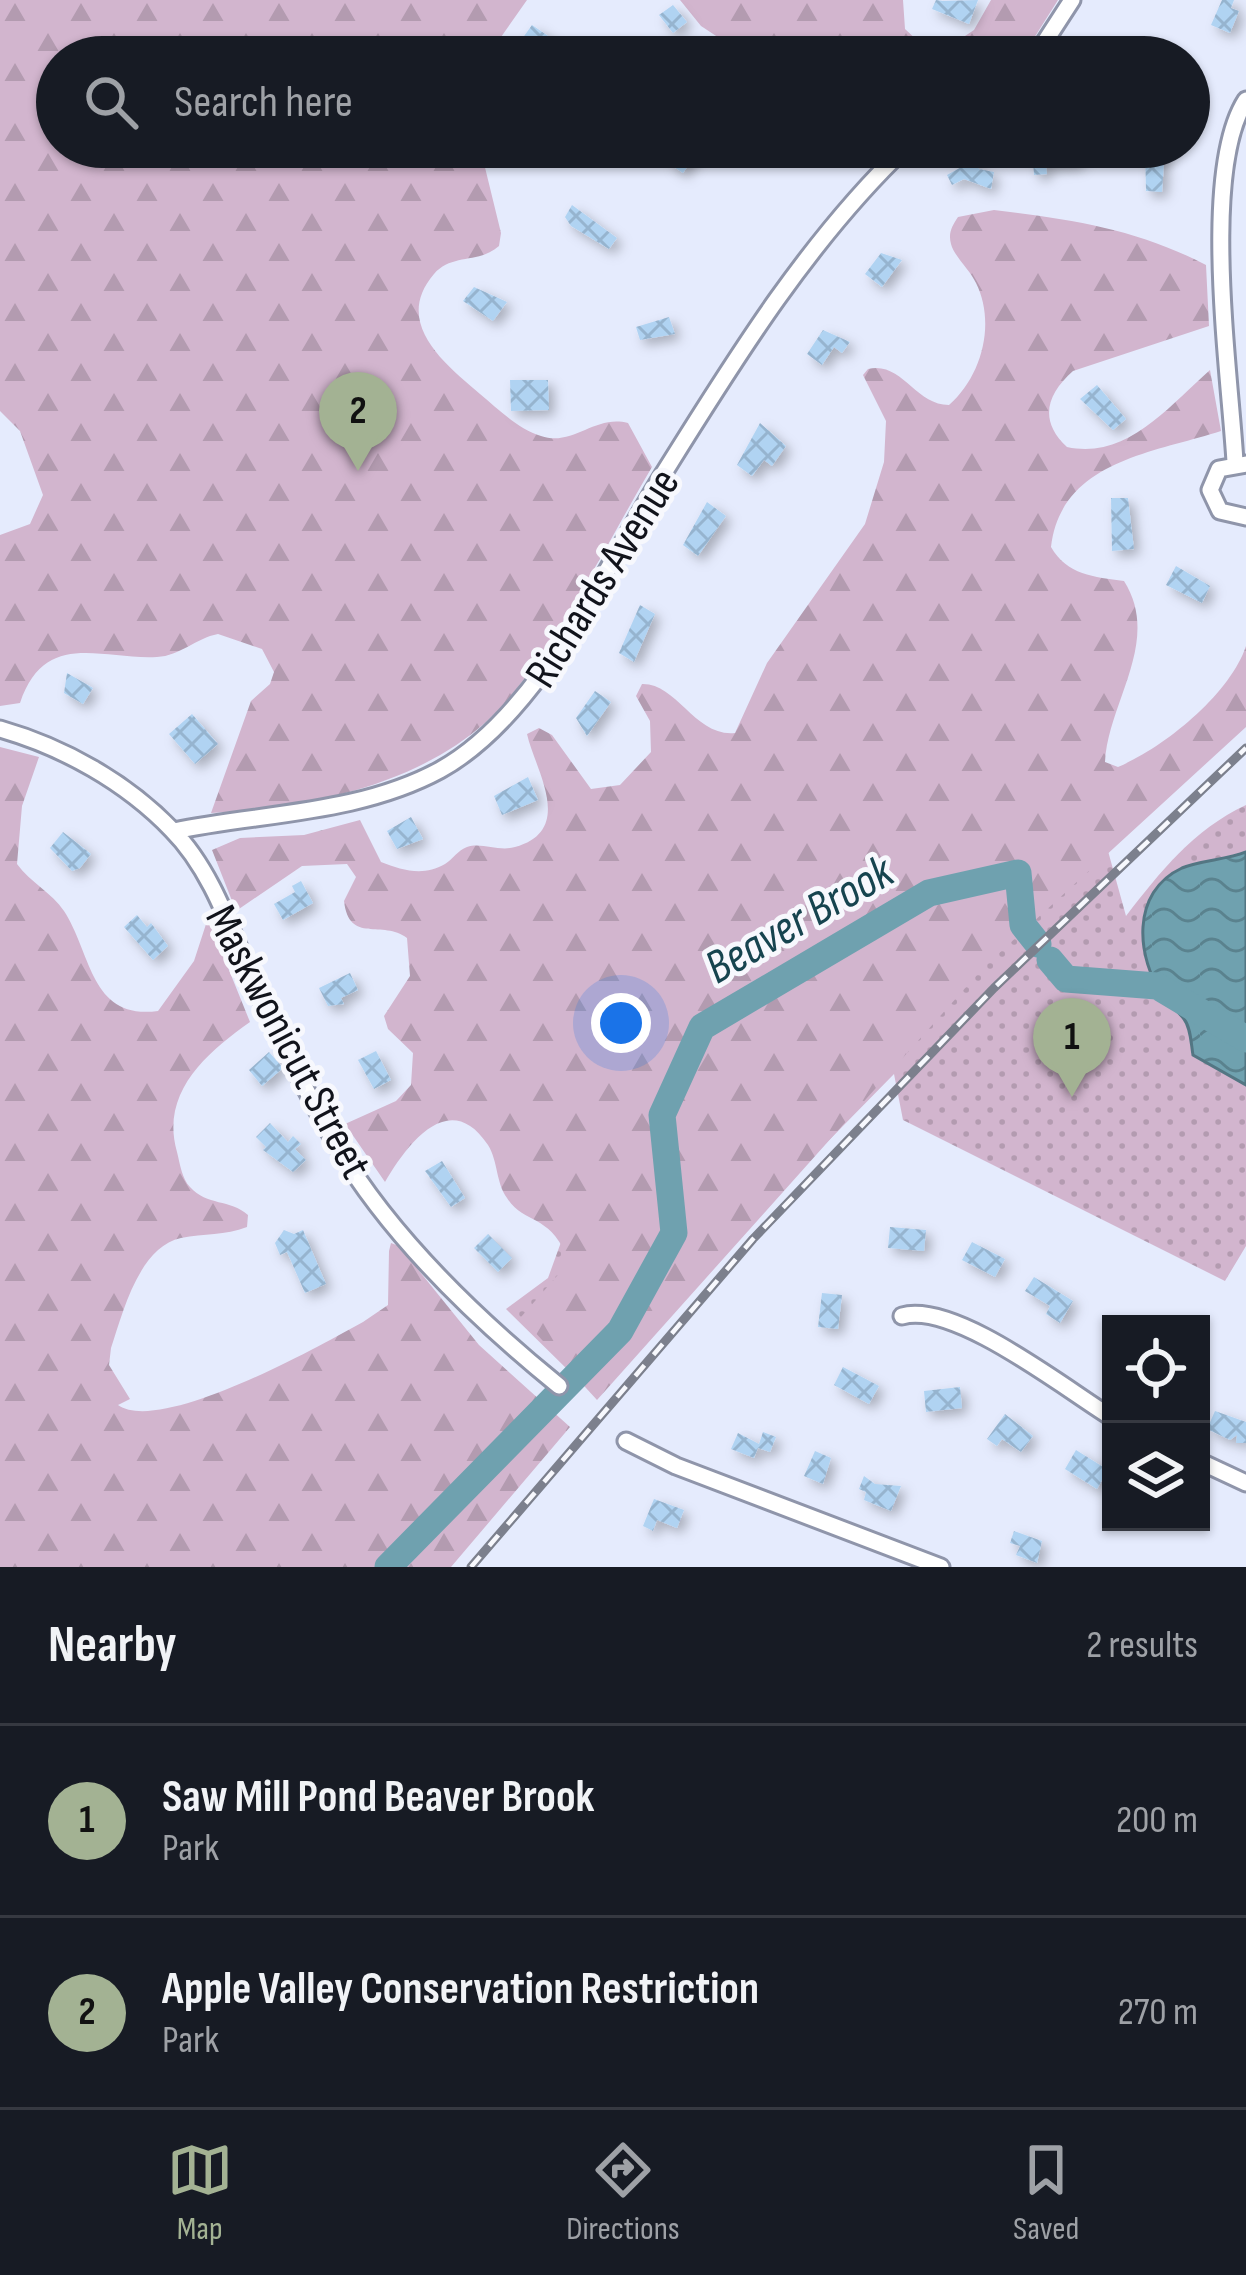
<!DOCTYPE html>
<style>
body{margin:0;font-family:"Sofia Sans Condensed",sans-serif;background:#20242c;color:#f1f3f6}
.controls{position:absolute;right:36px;bottom:36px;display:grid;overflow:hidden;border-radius:0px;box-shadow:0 3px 9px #0004}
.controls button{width:108px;height:108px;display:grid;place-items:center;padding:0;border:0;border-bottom:3px solid #363941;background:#171b24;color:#f1f3f6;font:60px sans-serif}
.you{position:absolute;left:621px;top:1023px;width:42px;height:42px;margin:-30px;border:9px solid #fff;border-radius:50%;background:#1a73e8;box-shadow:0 0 0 18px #1a73e833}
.badge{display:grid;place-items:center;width:78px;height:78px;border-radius:50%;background:#a3b293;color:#111;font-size:39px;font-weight:700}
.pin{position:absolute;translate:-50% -99px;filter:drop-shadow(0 3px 6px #0008)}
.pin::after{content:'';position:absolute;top:63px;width:42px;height:36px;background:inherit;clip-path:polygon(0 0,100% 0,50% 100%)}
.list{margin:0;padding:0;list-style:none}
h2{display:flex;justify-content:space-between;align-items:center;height:156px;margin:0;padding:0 48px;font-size:51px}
h2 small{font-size:39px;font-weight:400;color:#9ea1a6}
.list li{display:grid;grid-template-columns:78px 1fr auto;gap:36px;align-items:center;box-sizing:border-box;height:192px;padding:0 48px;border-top:3px solid #363941}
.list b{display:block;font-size:45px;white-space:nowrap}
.list p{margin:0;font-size:39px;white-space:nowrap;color:#9ea1a6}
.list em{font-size:39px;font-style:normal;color:#9ea1a6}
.icon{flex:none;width:66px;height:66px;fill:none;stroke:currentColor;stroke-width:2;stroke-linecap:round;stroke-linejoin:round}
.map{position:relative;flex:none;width:1246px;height:1567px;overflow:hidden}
.search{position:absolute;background:#171b24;box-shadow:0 3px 9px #0004;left:36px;right:36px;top:36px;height:132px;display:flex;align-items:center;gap:30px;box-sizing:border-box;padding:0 42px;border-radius:66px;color:#9ea1a6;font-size:45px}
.sheet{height:540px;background:#171b24}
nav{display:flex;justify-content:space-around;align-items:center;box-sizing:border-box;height:168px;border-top:3px solid #363941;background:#171b24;font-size:33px;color:#9ea1a6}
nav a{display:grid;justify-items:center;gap:6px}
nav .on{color:#a3b293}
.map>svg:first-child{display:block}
</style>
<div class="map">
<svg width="1246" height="1567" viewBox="0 0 1246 1567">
<defs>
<pattern id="grass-dots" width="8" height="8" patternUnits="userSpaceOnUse" patternTransform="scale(3)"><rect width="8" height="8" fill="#d2b5ce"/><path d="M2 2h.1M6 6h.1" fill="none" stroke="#b39bb0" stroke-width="1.8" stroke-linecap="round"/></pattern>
<pattern id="forest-firs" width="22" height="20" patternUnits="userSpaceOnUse" patternTransform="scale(3)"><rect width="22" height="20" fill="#d2b5ce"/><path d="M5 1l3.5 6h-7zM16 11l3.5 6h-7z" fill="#b39bb0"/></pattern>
<pattern id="water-waves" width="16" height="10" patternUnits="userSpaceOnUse" patternTransform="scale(3)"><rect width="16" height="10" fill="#6fa1af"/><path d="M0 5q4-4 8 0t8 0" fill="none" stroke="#5a828e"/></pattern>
<pattern id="building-cross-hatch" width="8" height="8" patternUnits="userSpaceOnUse" patternTransform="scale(3)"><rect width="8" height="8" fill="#b0d3f2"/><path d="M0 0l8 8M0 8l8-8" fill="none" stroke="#96b4cf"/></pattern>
<filter id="shadow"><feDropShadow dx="5.5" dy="5.5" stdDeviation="6" flood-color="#0004"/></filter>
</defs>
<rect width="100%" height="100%" fill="#e5ebfd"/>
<!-- grass -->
<path fill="url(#grass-dots)" d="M1246 805V1246L1225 1281 903 1120 894 1074 635 1338 570 1372 506 1309 548 1278 654 986 1108 851 1126 916C1161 871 1193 830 1246 805Z"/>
<!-- forest -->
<path fill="url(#forest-firs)" d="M0 0H527L487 57H57V147H480L501 233 499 246C479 264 452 253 434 274 392 323 446 365 480 394 498 409 518 429 541 436 573 447 595 414 628 423L652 467C609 539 546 668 486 722 415 786 303 809 211 813L251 701 270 684 274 672 262 649 218 634C196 638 180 656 157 657 101 660 45 629 20 703L0 706V535L30 524 43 495 20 431 0 411Z
M680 0H903L905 29 920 43 947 48 974 30 991 0H1058L1022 57H748L701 26Z
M994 210C1071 219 1137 229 1206 265L1209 326 1073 371C1046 395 1039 421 1067 447 1127 460 1169 406 1210 370L1221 431C1153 453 1061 461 1051 547 1067 575 1094 577 1124 581 1162 641 1108 702 1105 762L1118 767C1165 747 1230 694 1246 646V727L984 967 597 1400 521 1317 563 1269 566 1254C548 1214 524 1224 507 1198 496 1183 498 1161 488 1145 449 1086 406 1146 385 1182L345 1124 396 1101 411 1085 413 1053 388 1029 384 1016 410 976 407 938C383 919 349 945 344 901L356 877 347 864 302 866 236 911 212 850 240 838 304 835 360 820 381 862C402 870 423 877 445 864 453 859 458 850 467 847 482 842 499 852 515 847 576 830 535 770 527 734L539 728 552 735 591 789 620 785 651 752 650 721 636 696 642 684C677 683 695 737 735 733L767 663 865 524 884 462 886 421 863 375 868 369C902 361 915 405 949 405 982 376 996 323 976 283 970 270 954 256 951 244 948 233 952 226 958 217Z
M0 747 39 757 22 806 17 864C30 882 52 893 64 911 92 954 90 1020 158 1011L194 961 208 918 250 1022C206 1053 160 1093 177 1152 180 1164 182 1179 190 1187 207 1206 230 1199 248 1215L247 1227C225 1236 204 1233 181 1238 139 1247 123 1312 111 1348L109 1365 130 1399 118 1405C160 1435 318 1347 363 1322L388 1305 389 1251 391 1243 399 1246 479 1345 570 1427 451 1567H0Z"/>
<!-- water -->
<path fill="url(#water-waves)" stroke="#537683" stroke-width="3" d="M1246 852V1085L1193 1055C1191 1044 1191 1028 1184 1019 1178 1011 1170 1006 1164 998 1136 958 1130 892 1182 868 1201 860 1226 860 1246 852Z"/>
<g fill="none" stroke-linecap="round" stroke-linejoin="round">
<!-- river -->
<path stroke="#6fa1af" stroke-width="27" d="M1050 960 1066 979 1157 986 1246 1039
M388 1567 620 1331 674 1233 662 1115 702 1027 929 893 1018 873 1023 925 1038 944"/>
</g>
<!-- building -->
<path fill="url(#building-cross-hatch)" filter="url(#shadow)" d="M936 0 943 1 978 0 969 24 932 9Z
M1222 0H1234L1231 8 1239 11 1230 33 1211 25Z
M673 5 687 22 673 33 659 15Z
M532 25 551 38 541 53 522 39Z
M679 147H701L683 173 668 163Z
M1032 147H1078L1079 164 1046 166 1047 174 1034 175Z
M1145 147H1165L1162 192 1146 191Z
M974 160 979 169 994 172 991 189 964 179 952 185 947 175Z
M572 205 617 238 609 249 571 226 565 217Z
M881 253 902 260 882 287 865 274Z
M474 287 507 302 493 321 463 301Z
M669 317 675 334 640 340 636 327Z
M823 330 850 342 842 353 834 347 822 365 807 354Z
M510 380H548L549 410 511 411Z
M1097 385 1126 419 1113 430 1080 399Z
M760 423 786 446 772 466 764 460 752 476 737 465Z
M1111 498H1128L1134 549 1112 551Z
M707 502 726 516 698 556 683 545Z
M1176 566 1210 586 1202 603 1166 585Z
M640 605 655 614 634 662 619 653Z
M67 673 93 688 83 704 64 693Z
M595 691 611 702 587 736 576 718Z
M192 714 218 744 195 764 169 734Z
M528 777 538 800 502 815 494 796Z
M411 817 423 839 397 849 387 831Z
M63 832 91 854 80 868 72 871 50 848Z
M301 881 313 903 283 920 274 904 295 892 292 886Z
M137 915 147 927 151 923 168 946 153 960 124 927Z
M350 973 358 990 341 998 344 1004 328 1006 319 988Z
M376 1051 391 1080 374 1089 358 1060Z
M269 1052 283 1068 262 1086 249 1070Z
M270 1123 288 1142 293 1136 301 1144 295 1149 306 1160 293 1172 263 1150 266 1147 256 1137Z
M442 1161 465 1198 451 1207 425 1171Z
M890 1227 926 1230 924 1251 888 1248Z
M284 1230 294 1234 303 1230 326 1284 305 1293 287 1252 280 1255 275 1243Z
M488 1234 512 1258 498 1272 474 1248Z
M972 1242 1005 1259 995 1277 962 1260Z
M1034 1277 1073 1301 1060 1323 1046 1314 1050 1306 1025 1291Z
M822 1293 842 1295 838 1329 818 1327Z
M843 1367 879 1386 869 1404 834 1385Z
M960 1387 962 1408 926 1412 924 1391Z
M1215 1411 1246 1422V1443H1236L1237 1435 1230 1440 1207 1429Z
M1005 1414 1033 1436 1021 1452 1002 1439 997 1446 987 1439Z
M763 1432 776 1437 770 1452 758 1448 754 1458 731 1449 738 1433 759 1444Z
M1076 1450 1108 1470 1097 1489 1065 1469Z
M815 1451 831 1458 823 1484 804 1476Z
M864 1476 875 1484 901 1486 891 1511 864 1500 866 1492 859 1489Z
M654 1499 684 1510 677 1528 657 1520 653 1531 643 1526Z
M1014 1531 1042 1541 1037 1563 1016 1555 1020 1546 1010 1543Z"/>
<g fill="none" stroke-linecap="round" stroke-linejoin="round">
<defs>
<path id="minor" d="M1035 57 1072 0
M1235 462C1230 374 1200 171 1246 100
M1246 464 1219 469 1210 490 1220 511 1246 517
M0 729C63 747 126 782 172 830 216 874 235 944 261 999 284 1048 310 1099 337 1146 390 1236 479 1321 559 1386
M174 831C261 813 359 814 440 770 538 716 604 570 662 476 733 362 808 240 906 147
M902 1316C954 1301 1064 1388 1111 1417
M626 1441 676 1466 941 1567
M1201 1462 1246 1483"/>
</defs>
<!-- minor casing -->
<use href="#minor" stroke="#8f95aa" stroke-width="21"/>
<!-- minor -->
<use href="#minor" stroke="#fff" stroke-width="15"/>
<defs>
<path id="rail" d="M471 1567 753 1239 994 988 1246 748"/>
</defs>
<!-- rail casing -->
<use href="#rail" stroke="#7c808d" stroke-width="9"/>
<!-- rail -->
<use href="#rail" stroke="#f7f8fd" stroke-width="4.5" stroke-dasharray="14" stroke-linecap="butt"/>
</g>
<g text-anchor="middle" stroke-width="10" stroke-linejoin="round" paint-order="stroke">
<!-- street labels -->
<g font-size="45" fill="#11131b" stroke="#f7f8fd">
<text transform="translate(601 577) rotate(-58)" y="16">Richards Avenue</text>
<text transform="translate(290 1041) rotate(62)" y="16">Maskwonicut Street</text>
</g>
<!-- water labels -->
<g font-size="48" font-style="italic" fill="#16444f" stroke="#f7f8fd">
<text transform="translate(798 918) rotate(-30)" y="17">Beaver Brook</text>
</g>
</g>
</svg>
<div class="controls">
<button><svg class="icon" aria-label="locate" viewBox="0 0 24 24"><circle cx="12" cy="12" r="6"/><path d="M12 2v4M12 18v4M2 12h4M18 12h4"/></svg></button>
<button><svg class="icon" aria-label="layers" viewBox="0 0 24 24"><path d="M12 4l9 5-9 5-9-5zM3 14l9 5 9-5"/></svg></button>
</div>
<div class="you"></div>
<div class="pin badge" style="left:1072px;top:1097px">1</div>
<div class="pin badge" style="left:358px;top:471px">2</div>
<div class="search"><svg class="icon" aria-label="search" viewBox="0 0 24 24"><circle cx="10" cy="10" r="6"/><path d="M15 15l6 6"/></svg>Search here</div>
</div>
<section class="sheet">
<h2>Nearby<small>2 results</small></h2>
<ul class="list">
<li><span class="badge">1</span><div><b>Saw Mill Pond Beaver Brook</b><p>Park</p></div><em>200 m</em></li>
<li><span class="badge">2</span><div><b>Apple Valley Conservation Restriction</b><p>Park</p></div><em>270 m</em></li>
</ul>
</section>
<nav>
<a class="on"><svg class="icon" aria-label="map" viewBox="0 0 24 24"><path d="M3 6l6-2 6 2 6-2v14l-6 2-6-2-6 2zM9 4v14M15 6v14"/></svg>Map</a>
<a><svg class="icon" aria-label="directions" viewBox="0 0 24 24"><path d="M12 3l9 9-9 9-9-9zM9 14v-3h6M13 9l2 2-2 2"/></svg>Directions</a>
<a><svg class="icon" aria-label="saved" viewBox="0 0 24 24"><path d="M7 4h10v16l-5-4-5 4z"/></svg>Saved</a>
</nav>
